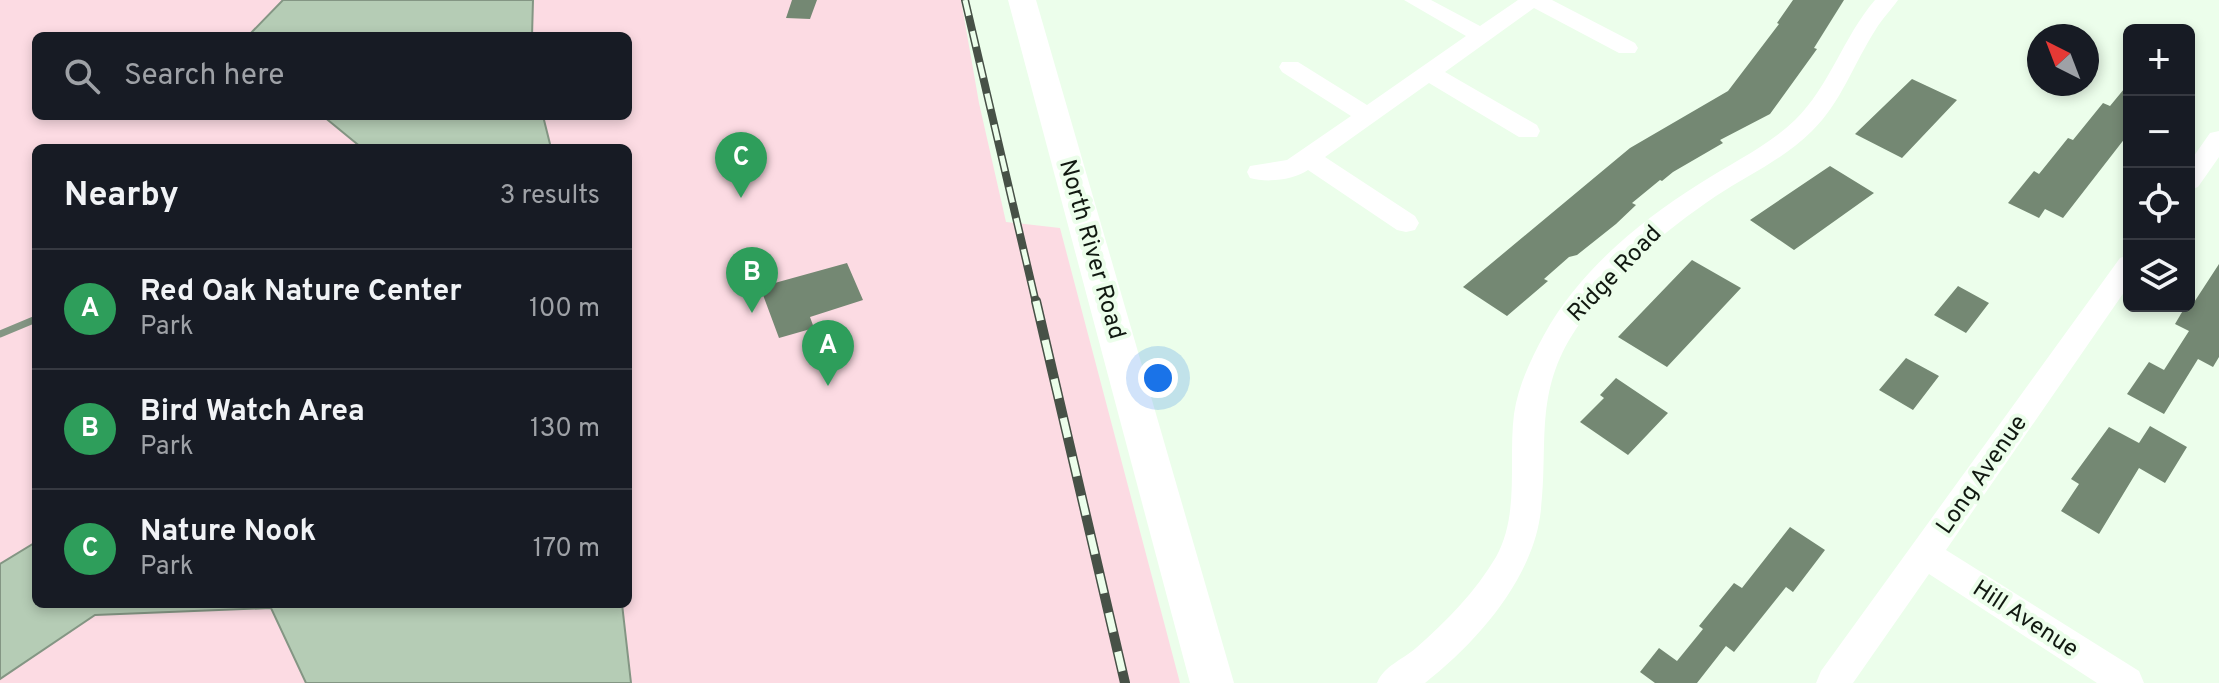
<!DOCTYPE html>
<meta charset="utf-8">
<style>
body{margin:0;font-family:Overpass,sans-serif;background:#20242c;color:#f1f3f6}
.controls{position:absolute;right:24px;top:24px;display:grid;overflow:hidden;border-radius:12px;box-shadow:0 4px 12px #0003}
.controls button{width:72px;height:72px;display:grid;place-items:center;padding:0;border:0;border-bottom:2px solid #363941;background:#171b24;color:#f1f3f6;font:40px sans-serif}
.compass{position:absolute;left:2027px;top:24px;width:72px;height:72px;border-radius:50%;background:#171b24;box-shadow:0 4px 12px #0003;rotate:318deg}
.you{position:absolute;left:1158px;top:378px;width:28px;height:28px;margin:-20px;border:6px solid #fff;border-radius:50%;background:#1a73e8;box-shadow:0 0 0 12px #1a73e833}
.badge{display:grid;place-items:center;width:52px;height:52px;border-radius:50%;background:#d93025;color:#fff;font-size:26px;font-weight:700}
.pin{position:absolute;translate:-50% -66px;filter:drop-shadow(0 2px 4px #0008)}
.pin::after{content:'';position:absolute;top:42px;width:28px;height:24px;background:inherit;clip-path:polygon(0 0,100% 0,50% 100%)}
.list{margin:0;padding:0;list-style:none}
h2{display:flex;justify-content:space-between;align-items:center;height:104px;margin:0;padding:0 32px;font-size:34px}
h2 small{font-size:26px;font-weight:400;color:#9ea1a6}
.list li{display:grid;grid-template-columns:52px 1fr auto;gap:24px;align-items:center;box-sizing:border-box;height:120px;padding:0 32px;border-top:2px solid #363941}
.list b{display:block;font-size:30px;white-space:nowrap}
.list p{margin:0;font-size:26px;white-space:nowrap;color:#9ea1a6}
.list em{font-size:26px;font-style:normal;color:#9ea1a6}
.icon{flex:none;width:44px;height:44px;fill:none;stroke:currentColor;stroke-width:2;stroke-linecap:round;stroke-linejoin:round}
.map{position:relative;flex:none;width:2219px;height:683px;overflow:hidden}
.search{position:absolute;background:#171b24;box-shadow:0 4px 12px #0003;left:32px;top:32px;width:600px;height:88px;display:flex;align-items:center;gap:20px;box-sizing:border-box;padding:0 28px;border-radius:12px;color:#9ea1a6;font-size:30px}
.panel{position:absolute;background:#171b24;box-shadow:0 4px 12px #0003;left:32px;top:144px;width:600px;height:464px;border-radius:12px}
.map>svg:first-child{display:block}
</style>
<div class="map">
<svg width="2219" height="683" viewBox="0 0 2219 683">
<rect width="100%" height="100%" fill="#ecfeeb"/>
<!-- green -->
<path fill="#fcdbe3" d="M0 0H283L248 36H36V116H323L362 148H36V542L0 564Z
M533 0H961L979 103 1006 222 1060 228 1180 683H631L622 604H628V148H551L543 116H628V36H532Z
M272 608 306 683H0V679L95 615Z"/>
<!-- water -->
<path fill="#b5ccb5" stroke="#849684" stroke-width="2" d="M283 0H533L532 36H248Z
M323 116H543L551 148H362Z
M36 542V604H622L631 683H306L271 608 95 615 0 679V564Z"/>
<g fill="none" stroke-linecap="round" stroke-linejoin="round">
<!-- stream -->
<path stroke="#849684" stroke-width="7" d="M0 334 36 319"/>
</g>
<!-- building -->
<path fill="#748873" d="M792 0H817L810 19 786 18Z
M1793 0H1844L1814 48 1817 49 1770 114 1720 140 1723 143 1673 172 1662 181 1660 180 1632 203 1636 205 1616 224 1577 255 1569 257 1544 279 1548 281 1507 316 1463 287 1630 148 1728 91 1779 24 1777 23Z
M1912 79 1957 100 1902 158 1855 134Z
M2129 83V133L2063 218 2045 209 2039 218 2008 203 2034 171 2039 174 2068 138 2073 140 2103 103 2110 106Z
M1830 166 1874 193 1794 250 1750 220Z
M1692 260 1741 288 1667 367 1618 337Z
M847 263 863 300 810 317 814 328 779 338 760 287Z
M2219 264V357L2213 367 2198 359 2164 414 2127 394 2149 362 2164 370 2189 331 2175 324 2185 307 2189 310Z
M1958 286 1989 303 1966 333 1934 315Z
M1906 358 1939 376 1913 410 1879 390Z
M1616 378 1668 413 1628 455 1580 422 1604 398 1600 395Z
M2150 426 2187 447 2165 483 2139 468 2099 534 2061 511 2079 484 2071 479 2109 427 2139 443Z
M1790 527 1825 550 1793 592 1786 587 1734 652 1726 646 1697 683H1655L1640 672 1659 648 1677 661 1703 629 1699 626 1734 583 1742 588Z"/>
<g fill="none" stroke-linecap="round" stroke-linejoin="round">
<!-- minor -->
<path fill="#fff" fill-rule="evenodd" d="M1404 0H1431L1480 26 1518 0H1552L1635 43 1638 48 1635 53H1619L1534 8 1445 72 1537 125 1540 131 1537 137H1519L1429 83 1325 157 1415 216 1419 223 1415 230 1406 232 1397 230 1308 170C1294 180 1267 183 1250 178L1247 172 1250 166 1287 160 1351 116 1282 72 1279 67 1282 62H1298L1367 105 1466 36Z
M1875 0H1898C1891 10 1882 19 1876 29 1854 63 1841 103 1812 131 1784 159 1748 175 1716 196 1664 231 1611 276 1576 329 1532 395 1550 446 1540 517 1530 582 1476 643 1425 683H1377C1384 666 1402 660 1416 648 1446 622 1476 591 1496 557 1520 514 1508 460 1514 414 1518 386 1531 359 1544 335 1578 272 1640 221 1699 184 1731 163 1767 147 1795 120 1830 86 1843 37 1875 0Z
M2219 131V157L2198 187 2189 190V163L2210 133Z
M2129 255V285L1946 550 2139 671 2144 683H2097L1929 574 1853 683H1816L1821 671 2120 258Z"/>
<!-- major -->
<path fill="#fff" fill-rule="evenodd" d="M1008 0H1036L1234 683H1190Z"/>
<defs>
<path id="rail-far1" d="M965 0 1036 303"/>
<path id="rail" d="M1036 301 1125 683"/>
</defs>
<!-- rail-far1 casing -->
<use href="#rail-far1" stroke="#475147" stroke-width="8"/>
<!-- rail casing -->
<use href="#rail" stroke="#475147" stroke-width="10"/>
<!-- rail-far1 -->
<use href="#rail-far1" stroke="#ecfeeb" stroke-width="5" stroke-dasharray="16" stroke-linecap="butt"/>
<!-- rail -->
<use href="#rail" stroke="#ecfeeb" stroke-width="7" stroke-dasharray="20" stroke-linecap="butt"/>
</g>
<g text-anchor="middle" stroke-width="8" stroke-linejoin="round" paint-order="stroke">
<!-- street labels -->
<g font-size="24" fill="#111911" stroke="#ecfeeb">
<text transform="translate(1093 249) rotate(74)" y="8">North River Road</text>
<text transform="translate(1614 273) rotate(-46)" y="8">Ridge Road</text>
<text transform="translate(1981 474) rotate(-55)" y="8">Long Avenue</text>
<text transform="translate(2026 618) rotate(33)" y="8">Hill Avenue</text>
</g>
</g>
</svg>
<div class="controls">
<button>+</button>
<button>−</button>
<button><svg class="icon" aria-label="locate" viewBox="0 0 24 24"><circle cx="12" cy="12" r="6"/><path d="M12 2v4M12 18v4M2 12h4M18 12h4"/></svg></button>
<button><svg class="icon" aria-label="layers" viewBox="0 0 24 24"><path d="M12 4l9 5-9 5-9-5zM3 14l9 5 9-5"/></svg></button>
</div>
<svg class="compass" viewBox="-18 -18 36 36"><path d="M0-13l5 13h-10z" fill="#e53935"/><path d="M0 13l5-13h-10z" fill="#9ea1a6"/></svg>
<div class="you"></div>
<div class="pin badge" style="left:828px;top:386px;background:#2e9e5b">A</div>
<div class="pin badge" style="left:752px;top:313px;background:#2e9e5b">B</div>
<div class="pin badge" style="left:741px;top:198px;background:#2e9e5b">C</div>
<div class="search"><svg class="icon" aria-label="search" viewBox="0 0 24 24"><circle cx="10" cy="10" r="6"/><path d="M15 15l6 6"/></svg>Search here</div>
<section class="panel">
<h2>Nearby<small>3 results</small></h2>
<ul class="list">
<li><span class="badge" style="background:#2e9e5b">A</span><div><b>Red Oak Nature Center</b><p>Park</p></div><em>100 m</em></li>
<li><span class="badge" style="background:#2e9e5b">B</span><div><b>Bird Watch Area</b><p>Park</p></div><em>130 m</em></li>
<li><span class="badge" style="background:#2e9e5b">C</span><div><b>Nature Nook</b><p>Park</p></div><em>170 m</em></li>
</ul>
</section>
</div>
